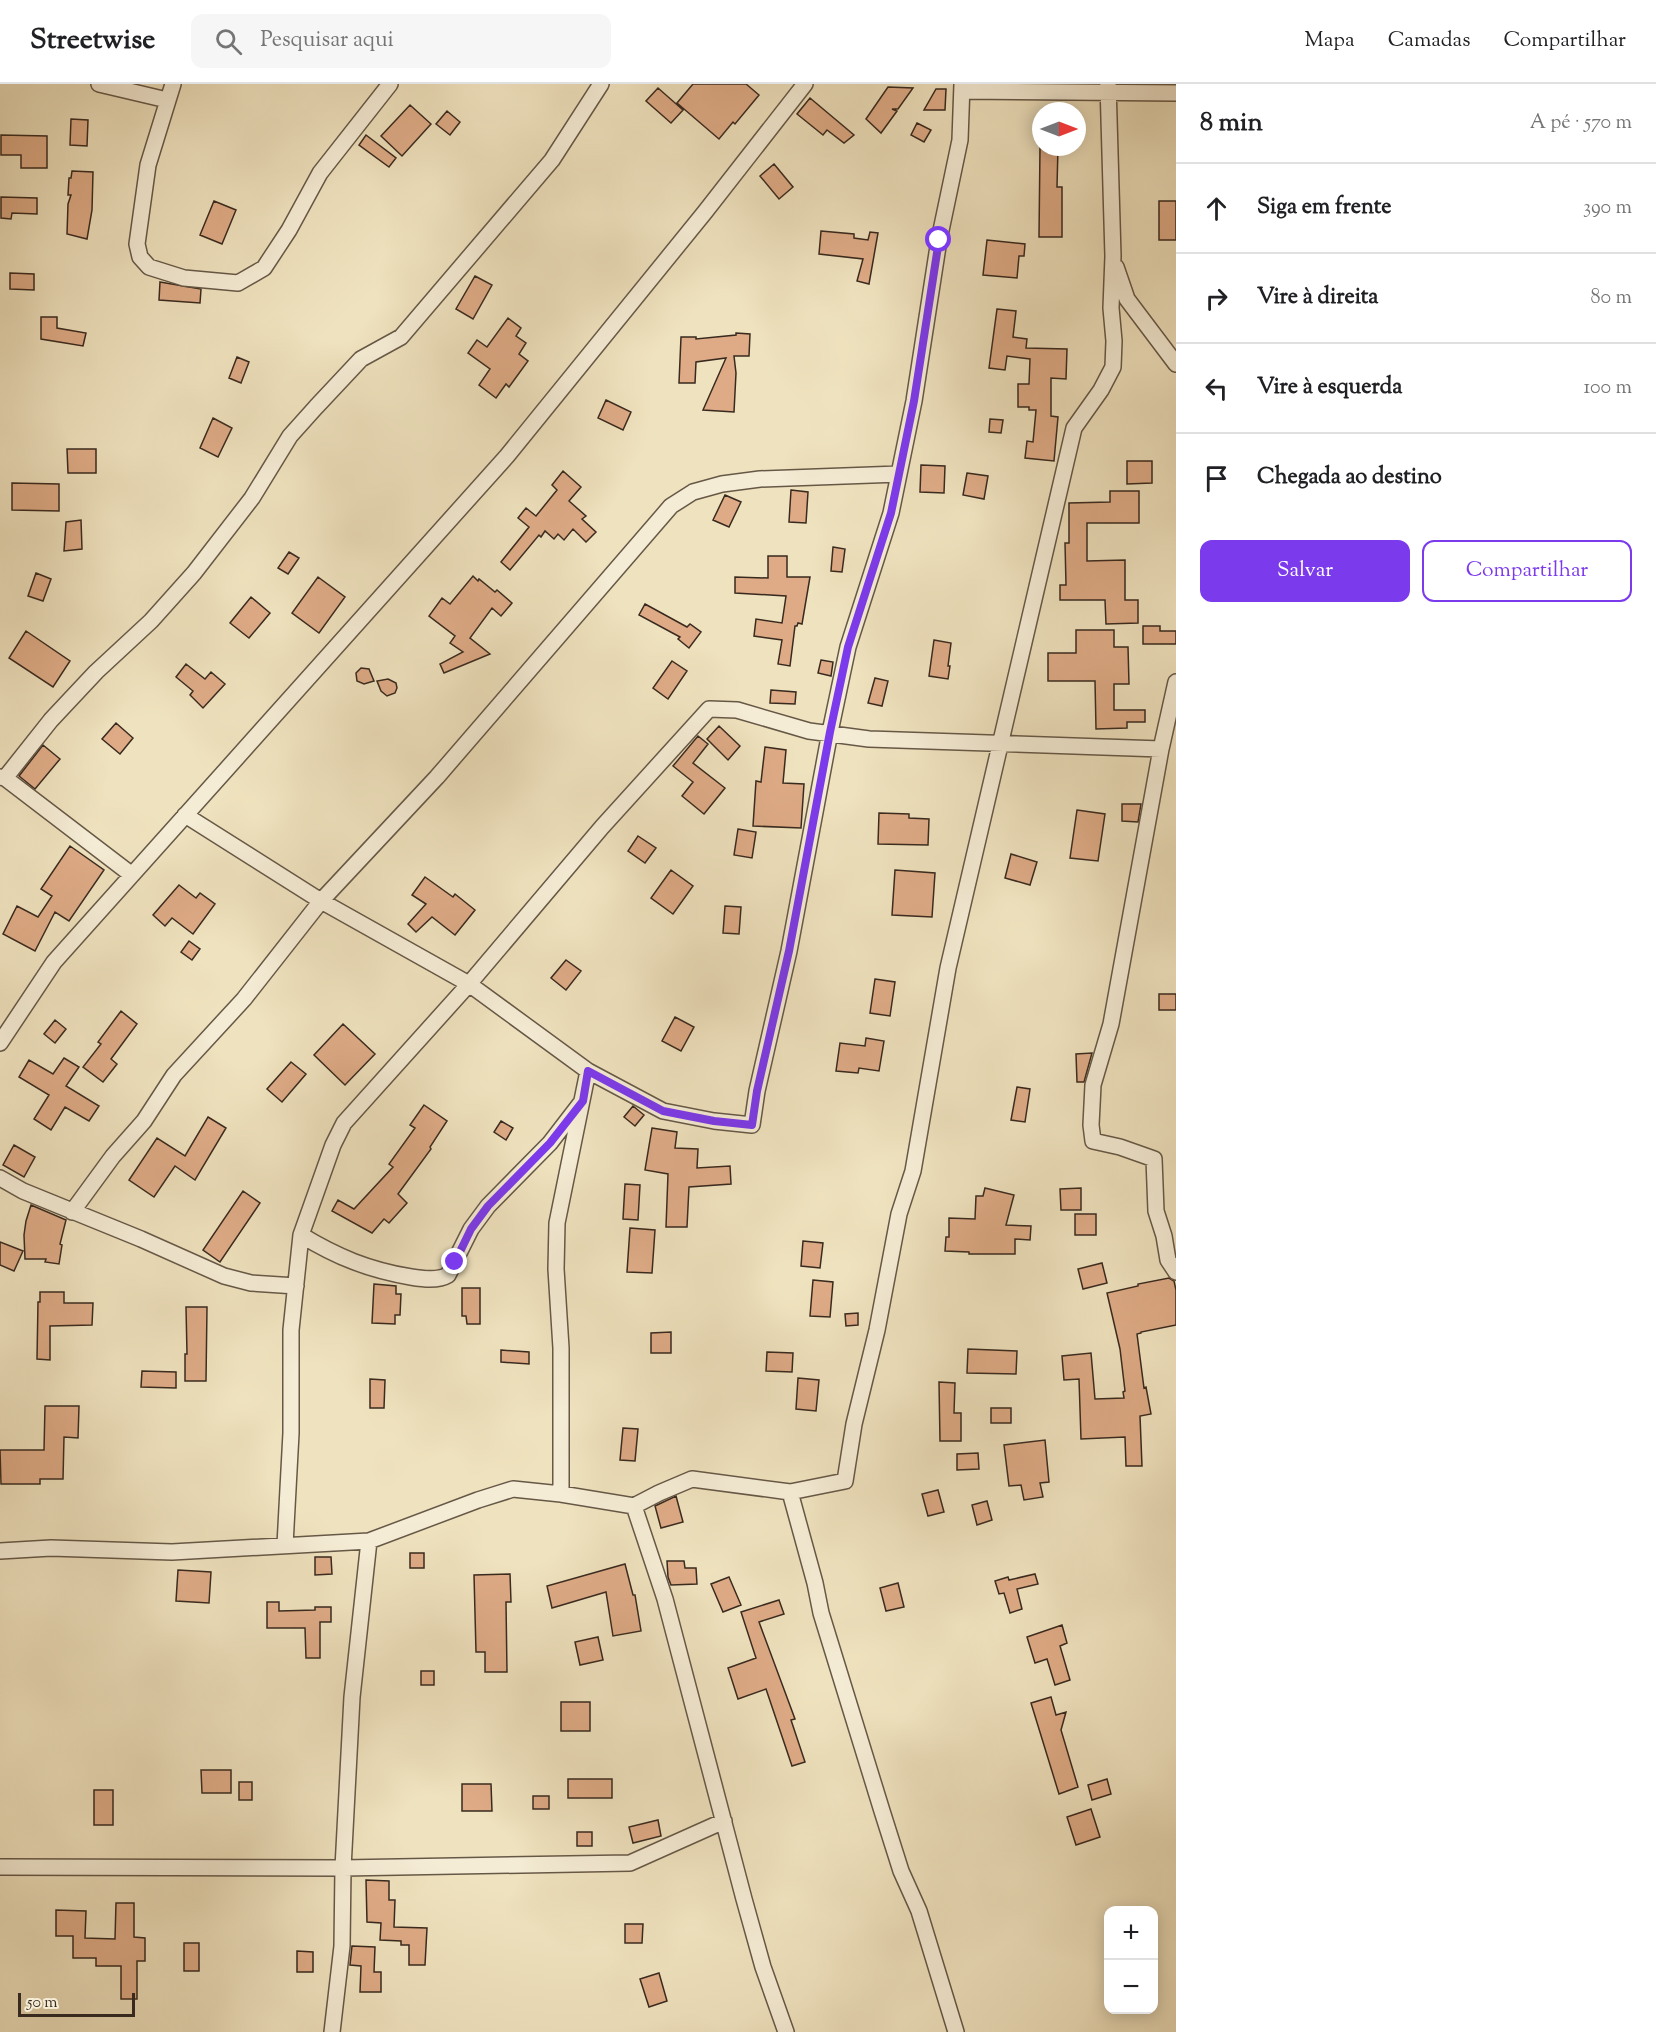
<!DOCTYPE html>
<html lang="pt">
<meta charset="utf-8">
<style>
body{margin:0;font-family:"Sorts Mill Goudy",serif;background:#f6f6f6;color:#202124}
.controls{position:absolute;right:18px;bottom:18px;display:grid;overflow:hidden;border-radius:12px;box-shadow:0 3px 15px #0003}
.controls button{width:54px;height:54px;display:grid;place-items:center;padding:0;border:0;border-bottom:2px solid #e0e0e0;background:#fff;color:#202124;font:30px sans-serif}
.compass{position:absolute;left:1032px;top:18px;width:54px;height:54px;border-radius:50%;background:#fff;box-shadow:0 3px 15px #0003;rotate:90deg}
.scale{position:absolute;left:18px;bottom:15px;width:117px;box-sizing:border-box;padding-left:6px;border:3px solid #392a1f;border-top:0;font-size:16px;line-height:21px;white-space:nowrap;color:#392a1f;-webkit-text-stroke:4px #f5ecd5;paint-order:stroke}
.stop{position:absolute;width:18px;height:18px;margin:-14px;border:4px solid #7c3aed;border-radius:50%;background:#fff}
.stop.end{background:#7c3aed;border-color:#fff;box-shadow:0 2px 6px #0008}
.list{margin:0;padding:0;list-style:none}
h2{display:flex;justify-content:space-between;align-items:center;height:78px;margin:0;padding:0 24px;font-size:26px}
h2 small{font-size:20px;font-weight:400;color:#757577}
.list li{display:grid;grid-template-columns:39px 1fr auto;gap:18px;align-items:center;box-sizing:border-box;height:90px;padding:0 24px;border-top:2px solid #e0e0e0}
.list b{display:block;font-size:22px;white-space:nowrap}
.list em{font-size:20px;font-style:normal;color:#757577}
.actions{display:flex;gap:12px;padding:18px 24px}
.actions a{flex:1;padding:14px 0;border:2px solid #7c3aed;border-radius:12px;text-align:center;font-size:21px;color:#7c3aed}
.actions .main{background:#7c3aed;color:#fff}
.icon{flex:none;width:33px;height:33px;fill:none;stroke:currentColor;stroke-width:2;stroke-linecap:round;stroke-linejoin:round}
.map{position:relative;flex:none;width:1176px;height:1948px;overflow:hidden}
header{display:flex;align-items:center;gap:36px;box-sizing:border-box;height:84px;padding:0 30px;background:#fff;border-bottom:2px solid #e0e0e0}
header strong{font-size:28px}
nav{display:flex;gap:33px;margin-inline-start:auto;font-size:21px}
.search{width:420px;height:54px;background:#f6f6f6;display:flex;align-items:center;gap:15px;box-sizing:border-box;padding:0 21px;border-radius:12px;color:#757577;font-size:22px}
main{display:flex}
aside{flex:1;background:#fff}
.map>svg:first-child{display:block}
</style>
<header>
<strong>Streetwise</strong>
<div class="search"><svg class="icon" aria-label="search" viewBox="0 0 24 24"><circle cx="10" cy="10" r="6"/><path d="M15 15l6 6"/></svg>Pesquisar aqui</div>
<nav><a>Mapa</a><a>Camadas</a><a>Compartilhar</a></nav>
</header>
<main>
<div class="map">
<svg width="1176" height="1948" viewBox="0 0 1176 1948">
<rect width="100%" height="100%" fill="#efe2be"/>
<filter id="stains"><feTurbulence type="fractalNoise" baseFrequency=".00333" numOctaves="4"/><feColorMatrix values="0 0 0 0 .2 0 0 0 0 .09 0 0 0 0 .02 0 0 0 .5 -.17"/></filter>
<radialGradient id="worn" r=".72"><stop offset=".6" stop-color="#630" stop-opacity="0"/><stop offset="1" stop-color="#630" stop-opacity=".3"/></radialGradient>
<!-- building -->
<path fill="#deab86" stroke="#392a1f" stroke-width="1.5" d="M693 0H746L759 11 735 40 733 38 719 55 677 19Z
M888 3 913 4 898 25H892L897 27 881 49 866 35Z
M658 4 683 26 671 39 646 17Z
M936 5H946L945 26H924Z
M810 14 854 51 844 59 827 46 823 51 797 30Z
M410 21 431 40 402 72 381 52Z
M447 27 460 38 450 51 436 40Z
M71 35 88 36 87 62 70 61Z
M917 39 931 46 924 58 911 51Z
M1 51 47 52V84H21V71H1Z
M366 51 396 74 389 83 359 61Z
M1040 63H1058L1057 103H1062V153H1039Z
M774 80 793 103 779 115 760 92Z
M72 87 93 88 92 126 87 155 67 150 68 120 71 111H68L69 94H71Z
M1 113 37 114V130L12 129 11 135 1 134Z
M214 117 236 126 222 160 200 151Z
M1159 117H1176V156H1159Z
M821 147 854 150V154L868 156 870 148 878 149 869 200 857 197 863 175 819 170Z
M987 156 1025 160 1024 172H1019L1017 194 983 191Z
M10 189 34 190V206L10 205Z
M475 192 492 201 473 235 456 225Z
M160 198 201 205 200 219 159 216Z
M997 225 1016 227 1013 253 1027 255 1026 264 1067 265 1066 295 1051 294V332L1058 333 1054 377 1025 374 1027 357 1033 358 1036 326H1029V323H1018V300H1029L1030 275 1007 272 1005 286 989 284Z
M41 233H57V244L86 249 83 262 41 255Z
M508 234 521 244 516 252 526 259 519 270 528 277 509 303 506 300 496 314 479 301 490 285 468 269 477 256 487 263Z
M736 249 750 250 749 272H734L736 289 734 328 703 326 726 274 696 278 695 299H679L681 253H696V255L736 251Z
M237 273 249 278 241 299 229 294Z
M606 316 631 328 623 346 598 334Z
M213 334 232 344 218 373 200 364Z
M990 335 1003 336 1001 349 989 348Z
M67 365H96V389H68Z
M1127 377H1152V399L1127 400Z
M921 381 945 382 944 409 920 408Z
M563 387 581 403 569 417 586 432 582 435 596 448 586 458 573 445 564 456 558 450 554 455 545 447 541 453 539 451 510 486 501 478 529 443 518 434 526 424 536 432 557 406 552 401Z
M967 389 988 392 984 415 963 411Z
M12 399 59 400V427L12 426Z
M791 406 808 408 806 439 789 438Z
M1110 407H1139V439H1087V477L1125 476V516H1138V539L1106 540 1105 516H1060V501H1066L1065 459H1069V419L1110 418Z
M725 411 741 418 729 443 713 436Z
M81 436 82 465 64 467 66 438Z
M833 463 845 465 842 488 831 487Z
M289 468 299 474 288 490 278 484Z
M768 472H787V493H810L802 540 798 539 797 542H795L790 582 778 580 782 556 754 552 756 535 782 539 786 512 735 509V493L768 494Z
M36 489 51 495 43 517 28 512Z
M473 492 478 497 479 495 495 508 497 506 512 519 501 532 492 524 470 554 490 570 444 589 440 580 463 568 450 559 455 552 429 532 442 514 450 520Z
M318 493 345 513 319 549 292 529Z
M251 513 270 529 249 554 230 539Z
M645 520 687 543 690 540 701 548 689 564 678 555 680 553 639 531Z
M1143 542H1160V547H1176V560H1143Z
M1076 546H1114V563H1128L1129 600H1114V626H1145V638H1127V644L1096 645 1095 597H1048V569H1076Z
M26 547 70 577 53 603 9 574Z
M934 556 951 559 948 582H950L948 595 929 592Z
M821 576 833 578 831 592 818 589Z
M672 577 687 587 668 615 653 604Z
M186 580 205 595 211 588 225 600 203 624 190 611 193 607 176 593Z
M361 584 369 585 374 597 364 600 357 597 356 589Z
M875 594 888 597 882 622 868 619Z
M388 595 396 599 397 604 395 609 387 612 381 607 377 597Z
M771 606 796 608 795 620 770 619Z
M116 639 133 654 120 670 102 655Z
M719 642 740 662 728 676 707 655Z
M698 652 708 660 693 679 725 704 704 730 682 712 693 698 673 682Z
M43 661 60 675 35 705 19 692Z
M765 663 786 666 783 699 804 700 801 744 753 742 756 697 761 698Z
M1122 720H1141L1138 738 1122 737Z
M1077 726 1105 730 1098 777 1070 774Z
M879 729 909 730V734L929 735 928 761 878 760Z
M738 745 756 748 752 774 734 771Z
M638 752 656 764 645 779 628 767Z
M70 762 104 786 69 837 55 828 35 867 3 850 17 822 38 833 52 812 41 805Z
M1011 770 1037 778 1030 801 1005 794Z
M671 786 693 802 673 830 651 814Z
M895 786 935 789 932 833 892 831Z
M425 793 453 813 455 810 475 826 455 851 432 833 416 848 408 840 426 820 412 811Z
M179 801 196 814 200 809 215 820 193 850 172 834 165 842 153 831Z
M725 822 741 823 739 850 723 849Z
M189 857 200 865 192 876 181 868Z
M566 876 581 887 566 906 551 894Z
M875 895 895 898 890 932 870 929Z
M1159 910H1176V926H1159Z
M121 927 137 940 111 975 117 980 103 998 83 983 101 960 98 958Z
M675 933 694 943 681 967 662 957Z
M55 936 66 945 55 959 44 950Z
M343 940 375 970 345 1001 314 971Z
M866 954 884 957 879 987 859 984 858 989 836 987 840 959 865 962Z
M1092 969 1084 998H1077L1076 970Z
M64 974 79 983 66 1002 99 1022 89 1037 65 1023 51 1046 34 1035 49 1011 19 993 29 976 53 990Z
M291 978 306 990 282 1018 267 1005Z
M1017 1003 1030 1005 1025 1038 1011 1036Z
M424 1021 447 1037 430 1063 431 1065 398 1110 407 1119 389 1139 384 1135 372 1149 332 1127 338 1116 354 1125 393 1083 389 1080 415 1044 410 1041Z
M633 1022 644 1031 635 1042 624 1033Z
M208 1033 226 1044 195 1096 175 1082 154 1113 129 1096 157 1054 185 1072Z
M501 1037 513 1044 506 1056 494 1048Z
M652 1044 677 1048 675 1064 698 1065 697 1084 730 1082 731 1100 689 1103 687 1143H666L668 1090 645 1086Z
M14 1061 35 1073 24 1093 3 1081Z
M625 1100 640 1101 638 1136 623 1135Z
M985 1104 1014 1111 1006 1141 1031 1142 1030 1156 1015 1155V1170H969V1168L945 1167 946 1153H949V1134L975 1135 976 1112H983Z
M1081 1104V1126H1061L1060 1105Z
M243 1107 260 1119 220 1178 203 1166Z
M31 1121 66 1136 60 1160 62 1161 59 1180 45 1178 46 1175H25L24 1151 26 1137Z
M1075 1130H1096V1151H1075Z
M630 1144 655 1146 652 1189 627 1188Z
M803 1157 823 1159 820 1184 801 1182Z
M0 1158 23 1167 14 1187 0 1181Z
M1102 1179 1107 1199 1083 1205 1078 1185Z
M1169 1194 1174 1197 1176 1206V1241L1141 1248V1249L1137 1250 1144 1304 1146 1303 1151 1330 1140 1332 1142 1382H1126L1125 1353 1081 1355 1079 1295 1064 1296 1062 1272 1091 1269 1095 1315 1124 1314 1123 1308 1125 1307 1120 1265 1107 1209 1138 1202V1200Z
M813 1196 833 1198 830 1233 810 1232Z
M374 1200 396 1202V1210H401L400 1231H395V1240L372 1239Z
M462 1204H480V1240H467L466 1232H462Z
M40 1208H64V1219H93L92 1241 50 1242V1276L37 1275 38 1218H40Z
M186 1223H207L206 1297H185V1270H187Z
M858 1229V1241L846 1242 845 1230Z
M671 1248V1269H651V1249Z
M968 1265 1017 1267 1016 1290 967 1289Z
M501 1266 529 1268V1280L501 1278Z
M767 1268 793 1269 792 1288 766 1287Z
M142 1287 176 1288V1304L141 1303Z
M798 1294 819 1296 816 1327 796 1325Z
M370 1295 385 1296 384 1324H370Z
M939 1298 955 1299 954 1329H961V1357H940Z
M45 1322H79L78 1354 64 1353 63 1395H40V1400H1L0 1366H44Z
M991 1324H1011V1339H991Z
M623 1344 638 1345 635 1377 620 1376Z
M1045 1356 1049 1398 1040 1399 1043 1413 1024 1416 1021 1401 1009 1402 1004 1361Z
M978 1369 979 1385 957 1386V1370Z
M938 1406 944 1428 928 1432 922 1410Z
M676 1412 683 1438 661 1444 655 1422Z
M987 1417 992 1436 977 1441 972 1421Z
M410 1469H424V1484H410Z
M315 1473H331L332 1490 315 1491Z
M667 1477H684L685 1484H696L697 1500 671 1501 668 1493Z
M625 1480 633 1511H635L641 1547 613 1552 606 1508 552 1524 547 1502Z
M178 1486 211 1488 209 1519 176 1517Z
M510 1490 511 1518H506L507 1588H485V1568H476L474 1491Z
M1035 1490 1038 1500 1017 1505 1022 1525 1010 1529 1004 1509 999 1510 995 1497 1008 1493 1009 1496Z
M729 1493 741 1521 723 1528 711 1500Z
M898 1499 904 1523 886 1527 880 1504Z
M779 1516 784 1530 759 1538 795 1635 791 1636 805 1678 792 1682 766 1605 738 1615 728 1584 756 1574 741 1528Z
M267 1518H279V1527L315 1526V1523H331V1538H320V1574H306L305 1544H267Z
M1062 1541 1067 1559 1060 1562 1070 1596 1055 1601 1047 1575 1035 1579 1027 1553Z
M598 1553 603 1576 580 1581 575 1558Z
M421 1587H434V1601H421Z
M1051 1613 1056 1631 1066 1628 1061 1646 1078 1703 1059 1710 1031 1619Z
M561 1618H590V1647H561Z
M201 1686H231V1709H202Z
M568 1695H612V1714H568Z
M1107 1695 1111 1710 1092 1716 1088 1701Z
M239 1698H252V1716H239Z
M462 1700H491L492 1727H462Z
M94 1706H113V1741H94Z
M533 1712H549V1725H533Z
M1091 1725 1100 1753 1076 1761 1067 1733Z
M658 1736 661 1752 633 1759 629 1743Z
M577 1748H592V1762H577Z
M366 1796 389 1797V1816H395L394 1843 427 1844 425 1881H409V1861H401V1857L380 1856 381 1839 367 1838Z
M116 1819H134V1853L145 1854V1877H137V1915H121V1882H96V1874H73V1852H56V1826L86 1827 85 1854 115 1855Z
M625 1840H643L642 1859H625Z
M184 1859H199V1887H184Z
M352 1862 375 1863 374 1888H381V1908H360L361 1882 350 1881Z
M297 1867 313 1868V1888H297Z
M659 1889 667 1917 649 1923 640 1895Z"/>
<g fill="none" stroke-linecap="round" stroke-linejoin="round">
<defs>
<path id="street" d="M99 0 167 16
M173 0 148 81 137 160 140 173 149 183 184 194 238 199 264 184 289 146 320 89 390 0
M962 7 1176 9
M1116 183 1127 215 1176 280
M1176 598 1161 665 1111 940 1093 1001 1091 1041 1093 1057 1120 1063 1154 1075 1156 1127 1164 1152 1168 1176 1176 1188
M0 693 5 694 132 791
M5 694 51 636 96 588 151 537 194 489 252 414 290 352 316 323 361 275 401 253 552 76 601 0
M185 731 321 817 469 900 588 987 557 1139 556 1185 561 1264V1410
M0 959 54 878 507 372 705 128 805 0
M588 987 663 1027 714 1037 752 1041 757 1007 789 867 830 648 848 563 891 429 914 317 939 156 960 56 962 0
M0 1094 23 1107 141 1155 224 1192 251 1199 296 1202
M72 1128 113 1072 144 1037 174 991 244 915 321 817 437 693 671 422 693 408 722 400 760 395 899 390
M301 1151C337 1173 369 1186 411 1193 423 1195 438 1197 448 1191L471 1145 488 1122 550 1059 580 1020
M790 1408 815 1499 821 1529 882 1727 901 1787 919 1827 956 1948
M634 1422 665 1515 744 1815 763 1883 786 1948
M285 1461 291 1349V1246L301 1151 333 1061 344 1039 469 900 602 743 709 625 737 626 809 647 869 655 1161 665
M0 1467 51 1464 172 1468 369 1457 478 1416 513 1405 561 1410 634 1422 659 1409 692 1395 790 1408 845 1397 854 1340 877 1246 899 1130 913 1087 948 884 1074 344 1101 306 1113 283 1114 257 1111 224 1113 172 1108 0
M0 1783 343 1784 630 1779 724 1737
M332 1948 342 1862 343 1784 352 1613 369 1457"/>
</defs>
<!-- street casing -->
<use href="#street" stroke="#665847" stroke-width="18"/>
<!-- street -->
<use href="#street" stroke="#f5ecd5" stroke-width="15"/>
</g>
<g fill="none" stroke-linecap="round" stroke-linejoin="round">
<!-- route -->
<path stroke="#7c3aed" stroke-width="8" d="M455 1178 471 1145 488 1122 550 1059 583 1017 588 987 663 1027 714 1037 752 1041 757 1007 789 867 830 648 848 563 891 429 914 317 939 156"/>
</g>
<rect width="100%" height="100%" filter="url(#stains)"/>
<rect width="100%" height="100%" fill="url(#worn)"/>
</svg>
<div class="controls">
<button>+</button>
<button>−</button>
</div>
<svg class="compass" viewBox="-18 -18 36 36"><path d="M0-13l5 13h-10z" fill="#e53935"/><path d="M0 13l5-13h-10z" fill="#757577"/></svg>
<div class="scale">50 m</div>
<div class="stop" style="left:939px;top:156px"></div>
<div class="stop end" style="left:455px;top:1178px"></div>
</div>
<aside>
<h2>8 min<small>A pé · 570 m</small></h2>
<ul class="list">
<li><svg class="icon" aria-label="ahead" viewBox="0 0 24 24"><path d="M12 20V5M6 11l6-6 6 6"/></svg><div><b>Siga em frente</b></div><em>390 m</em></li>
<li><svg class="icon" aria-label="right" viewBox="0 0 24 24"><path d="M7 20v-9h11M14 6l5 5-5 5"/></svg><div><b>Vire à direita</b></div><em>80 m</em></li>
<li><svg class="icon" aria-label="left" viewBox="0 0 24 24"><path d="M17 20v-9H6M10 6l-5 5 5 5"/></svg><div><b>Vire à esquerda</b></div><em>100 m</em></li>
<li><svg class="icon" aria-label="arrive" viewBox="0 0 24 24"><path d="M6 21V4h12l-3 4 3 4H6"/></svg><div><b>Chegada ao destino</b></div></li>
</ul>
<div class="actions"><a class="main">Salvar</a><a>Compartilhar</a></div>
</aside>
</main>
